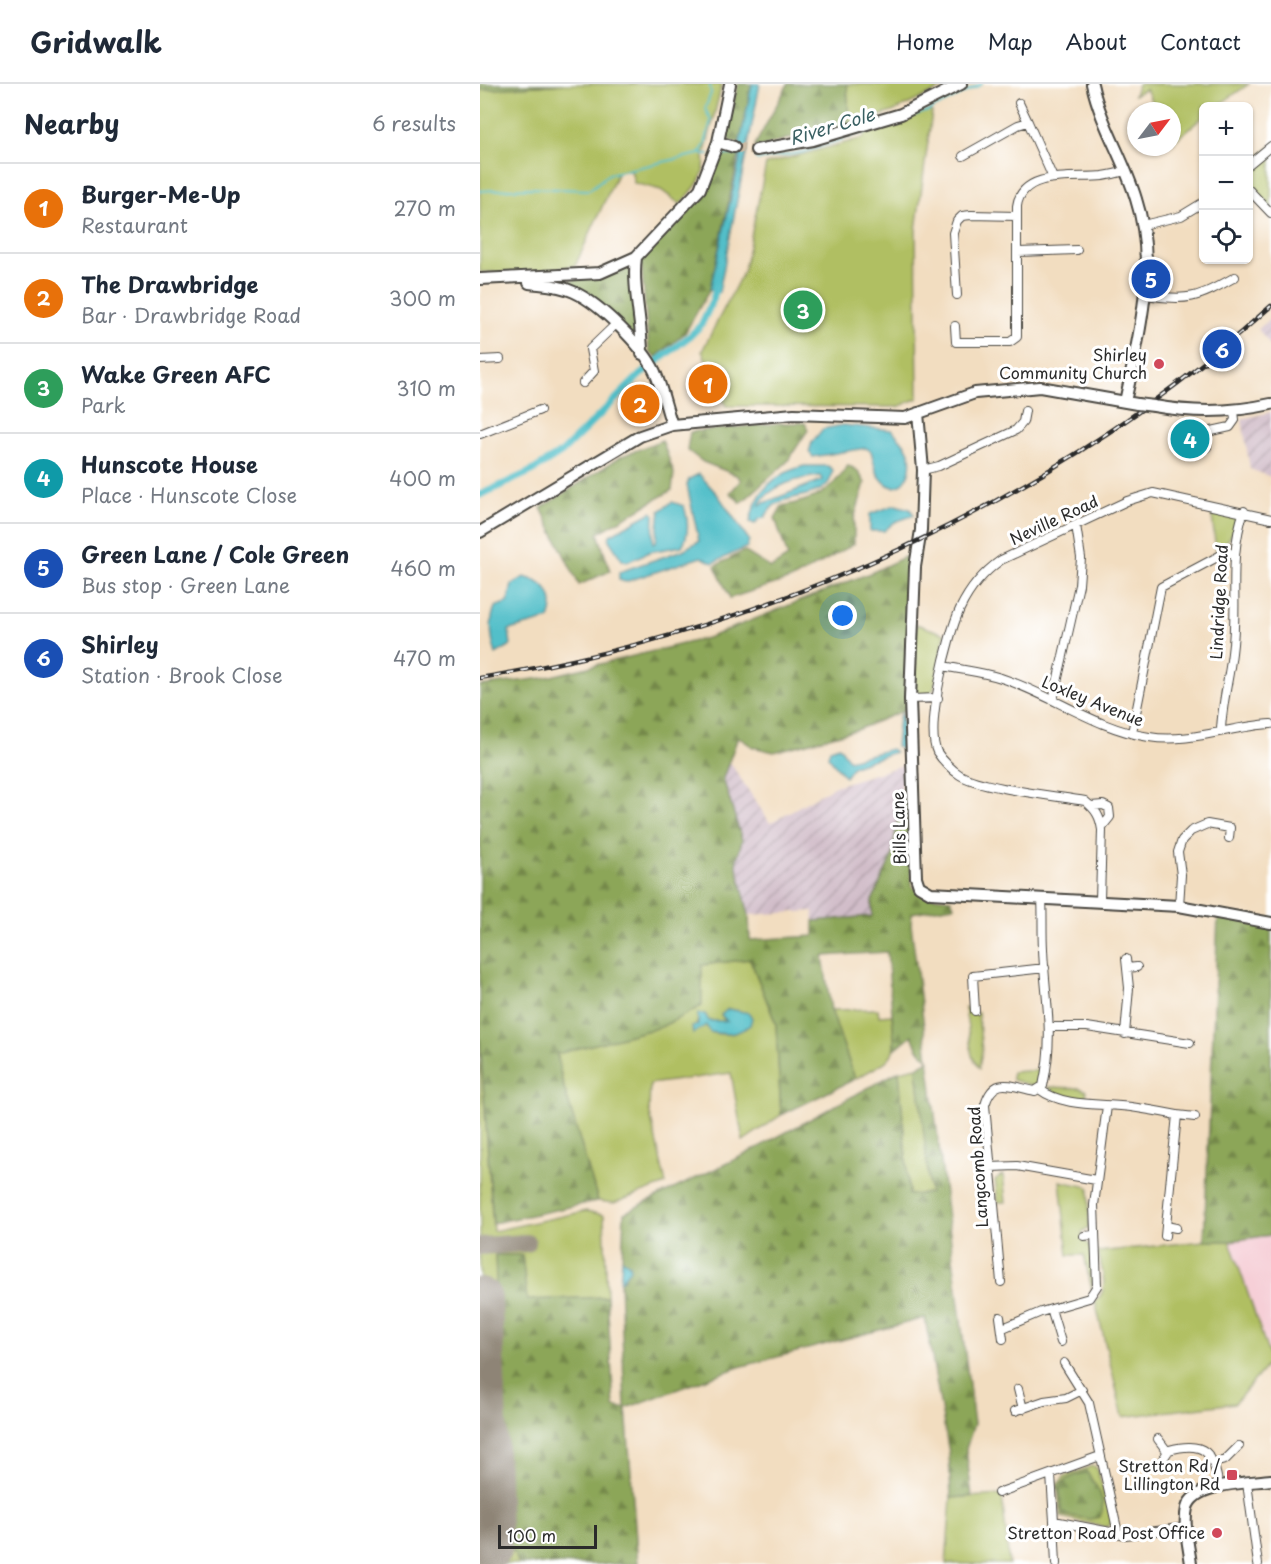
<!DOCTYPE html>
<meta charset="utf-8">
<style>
body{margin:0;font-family:"Playpen Sans",sans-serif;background:#f6f6f7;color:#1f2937}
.controls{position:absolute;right:18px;top:18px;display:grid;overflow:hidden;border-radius:9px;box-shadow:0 2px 4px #0004}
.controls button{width:54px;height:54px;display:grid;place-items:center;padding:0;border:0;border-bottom:2px solid #e0e1e3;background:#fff;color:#1f2937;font:30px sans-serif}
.compass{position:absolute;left:647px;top:18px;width:54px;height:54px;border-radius:50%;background:#fff;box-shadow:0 2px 4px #0004;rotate:58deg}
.scale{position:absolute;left:18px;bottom:15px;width:99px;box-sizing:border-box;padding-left:6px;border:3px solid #2b2b2b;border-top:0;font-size:16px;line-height:21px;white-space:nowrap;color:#2b2b2b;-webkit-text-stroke:4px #fff;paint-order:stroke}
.you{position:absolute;left:363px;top:532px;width:21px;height:21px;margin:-15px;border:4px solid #fff;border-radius:50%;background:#1a73e8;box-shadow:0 0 0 9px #1a73e833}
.badge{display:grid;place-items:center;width:39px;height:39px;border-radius:50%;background:#1a73e8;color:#fff;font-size:20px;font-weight:700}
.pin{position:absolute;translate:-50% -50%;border:3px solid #fff;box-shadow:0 2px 6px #0006}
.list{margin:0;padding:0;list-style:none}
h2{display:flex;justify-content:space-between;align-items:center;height:78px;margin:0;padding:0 24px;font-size:26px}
h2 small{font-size:20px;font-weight:400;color:#747a83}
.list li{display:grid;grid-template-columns:39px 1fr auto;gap:18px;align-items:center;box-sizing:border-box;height:90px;padding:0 24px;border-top:2px solid #e0e1e3}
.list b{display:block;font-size:22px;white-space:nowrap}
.list p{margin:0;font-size:20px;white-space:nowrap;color:#747a83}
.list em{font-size:20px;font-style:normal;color:#747a83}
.icon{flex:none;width:33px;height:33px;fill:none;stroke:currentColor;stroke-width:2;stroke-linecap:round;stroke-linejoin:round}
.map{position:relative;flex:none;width:791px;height:1480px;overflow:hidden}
header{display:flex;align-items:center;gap:36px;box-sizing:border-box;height:84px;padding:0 30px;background:#fff;border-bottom:2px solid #e0e1e3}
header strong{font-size:28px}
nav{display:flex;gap:33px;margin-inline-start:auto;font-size:21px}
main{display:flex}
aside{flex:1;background:#fff}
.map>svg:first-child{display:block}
</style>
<header>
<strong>Gridwalk</strong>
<nav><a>Home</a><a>Map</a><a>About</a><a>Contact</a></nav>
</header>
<main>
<aside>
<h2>Nearby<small>6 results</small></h2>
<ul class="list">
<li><span class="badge" style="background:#e8710a">1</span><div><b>Burger-Me-Up</b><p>Restaurant</p></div><em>270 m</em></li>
<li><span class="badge" style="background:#e8710a">2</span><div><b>The Drawbridge</b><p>Bar · Drawbridge Road</p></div><em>300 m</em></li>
<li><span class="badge" style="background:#2e9e5b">3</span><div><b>Wake Green AFC</b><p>Park</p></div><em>310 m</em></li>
<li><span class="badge" style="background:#0f9aa8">4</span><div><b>Hunscote House</b><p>Place · Hunscote Close</p></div><em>400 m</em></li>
<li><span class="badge" style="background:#1a4fb4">5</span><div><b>Green Lane / Cole Green</b><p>Bus stop · Green Lane</p></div><em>460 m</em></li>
<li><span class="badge" style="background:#1a4fb4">6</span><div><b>Shirley</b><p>Station · Brook Close</p></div><em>470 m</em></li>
</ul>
</aside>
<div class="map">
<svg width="791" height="1480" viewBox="0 0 791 1480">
<defs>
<pattern id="industrial-furrows" width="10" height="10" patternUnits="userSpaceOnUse" patternTransform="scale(1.5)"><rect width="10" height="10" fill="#d1bdc9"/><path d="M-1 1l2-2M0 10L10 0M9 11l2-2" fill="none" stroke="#aa9aa3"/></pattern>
<pattern id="forest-firs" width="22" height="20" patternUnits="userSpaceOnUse" patternTransform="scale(1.5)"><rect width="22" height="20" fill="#8ca658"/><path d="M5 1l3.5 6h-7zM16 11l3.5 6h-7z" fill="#738749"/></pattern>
</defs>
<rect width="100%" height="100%" fill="#fff"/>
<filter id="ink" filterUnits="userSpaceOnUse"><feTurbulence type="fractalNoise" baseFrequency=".0167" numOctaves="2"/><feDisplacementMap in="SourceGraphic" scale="12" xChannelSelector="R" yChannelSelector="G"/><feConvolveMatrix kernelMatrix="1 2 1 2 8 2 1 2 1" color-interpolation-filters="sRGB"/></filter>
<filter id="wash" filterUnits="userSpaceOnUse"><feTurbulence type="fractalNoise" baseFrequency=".008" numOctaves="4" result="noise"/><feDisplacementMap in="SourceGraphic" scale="24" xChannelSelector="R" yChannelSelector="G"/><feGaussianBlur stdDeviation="1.35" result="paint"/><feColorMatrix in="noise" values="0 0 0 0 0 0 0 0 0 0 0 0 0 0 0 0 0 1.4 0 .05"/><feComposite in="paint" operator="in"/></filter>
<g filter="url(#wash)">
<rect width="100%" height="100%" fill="#f2ddc0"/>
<!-- built -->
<path fill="#f6cfd7" d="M791 1151V1273L750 1157Z"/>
<!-- industrial -->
<path fill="url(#industrial-furrows)" d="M791 234V262L778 245Z
M791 328V393L770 385 762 335Z
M249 677 290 739 355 702 424 681 412 773 392 817V832L334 837 333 827 269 831 256 779 262 756 243 694Z"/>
<!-- green -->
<path fill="#b0bf62" stroke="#6e7546" stroke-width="1.5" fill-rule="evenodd" d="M83 0H242L224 72C228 91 213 107 200 120L181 106 154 99 151 86 138 88 95 182 40 189 0 188V6Z
M367 0H471L412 28 369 41Z
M658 0H769L737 22H724L723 33 692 59V27H676L666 5 654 11Z
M448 27 452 28 436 146 438 314 418 323 246 322 222 267 264 186 286 80 383 54 385 50Z
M791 62V129L769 103 768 81Z
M731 424C737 426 746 426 751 429 766 438 745 462 736 467Z
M436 540 465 550 454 605 449 610 439 611 435 608Z
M270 875 296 940 301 1031 263 1057 251 989 170 1000 169 1026 186 1100 134 1119 118 1117 82 997 77 969 181 943 221 881ZM248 925 260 927 270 941C257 951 246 952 230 948L226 941 216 942 218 935 225 930 229 937 246 938 241 931Z
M485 924 491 926 493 930 498 929 502 967 499 984 492 972Z
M398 925 399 932 412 931C417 979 415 972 375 995L351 926Z
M0 954 13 1147 106 1127 124 1131 127 1213 47 1216 42 1171 15 1172 39 1480H0Z
M437 983 451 1109 429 1111 419 987Z
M561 986 559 1000 554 1002 532 996V988Z
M568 1003 600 1004 607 1007 605 1016 576 1010Z
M523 1090 526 1118H518L515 1096Z
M580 1097 609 1103V1143L602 1148 604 1157 609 1160C615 1174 615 1191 612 1207L604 1171H588Z
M724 1157H750L791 1277 755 1319 643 1333 615 1217C631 1206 621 1184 618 1168Z
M612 1382 616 1383 633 1434 630 1441 625 1443 581 1433 577 1401 585 1392Z
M522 1411 529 1480H466L471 1414Z"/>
<!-- forest -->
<path fill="url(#forest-firs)" stroke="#5c6842" stroke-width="1.5" d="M0 0H83L0 6Z
M258 0H272L260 58H251L245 50Z
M308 0H367L369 41 324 50 276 64 275 61Z
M259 70 230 205 205 249 176 273 169 267 161 177 227 104 241 71Z
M150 184 159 250 155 254 83 198Z
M300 339H325L328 346 307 378 261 419 250 409 261 396 256 391 223 378 207 366 210 348Z
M182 356 194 389 192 406 118 449 130 487 99 501 61 424 140 373Z
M368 381 378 387 385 399 374 435V460L314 494 250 514 235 482 264 467 291 484 308 473 295 434 302 422C335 416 350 409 368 381Z
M433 469 425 626 379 645 294 668 273 663 258 653 243 694 262 756 256 779 269 831 270 856 334 852V837L392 832V817L412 772 421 712 429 711 432 802 445 812 471 815 474 822 432 829 431 840 494 1340 486 1365 492 1412 471 1414 469 1369 445 1234 259 1283 146 1324 158 1480H39L26 1451 15 1171H42L47 1216 127 1213 134 1323 145 1324 140 1198 144 1195 149 1180 142 1175 144 1129 266 1070 419 987 429 1111 450 1109 437 983 449 976 437 964 432 951 415 965 407 868 343 872 351 926 375 995 301 1031 296 940 270 875 222 881V922L181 943 77 970 82 997 118 1117 13 1139 0 954V602L63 594 227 554 395 487Z
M738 832 791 844V1151L750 1157H724Z
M606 1387C616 1402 628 1415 620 1433L610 1435 583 1431 579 1402 587 1395Z"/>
<!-- water -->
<path fill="#52bfc9" stroke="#3e757a" stroke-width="1.5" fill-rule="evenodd" d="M272 0H280L239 208 230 205 260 75V58Z
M363 341 412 346C417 352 426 360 429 368 436 390 418 418 400 393 394 386 394 376 391 367L386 364 333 373 329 368 332 358 343 345Z
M324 382H348L353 386C350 415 315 409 296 420 291 423 288 429 284 434L279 435 275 440 270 438C276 407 294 390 324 382ZM340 392 342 396 279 421C290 401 319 394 340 392Z
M219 390 238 411 269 456 267 463 233 479 221 473 145 498 139 496V488L203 466 219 457 207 401 209 395Z
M192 418 204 422C208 435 210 450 202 462L169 468 147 478 142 476 129 456 130 451 172 428 174 430 173 459 176 458 180 427Z
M415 421 430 425 434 431 415 438 404 447H390V430Z
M44 493C66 498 78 513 69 535L29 546 31 561 16 570C11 555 9 538 15 523L28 518 32 501Z
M422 629 423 660 421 666 416 662 419 633Z
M359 662 369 676 411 665 415 668 373 682 365 693 348 672 350 665Z
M248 925 269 929 272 934 270 941C257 951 246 951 230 948L226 941 213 950 212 943 218 941V930H225L229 937H247L241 931Z
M142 1175 149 1180 150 1185 140 1198Z"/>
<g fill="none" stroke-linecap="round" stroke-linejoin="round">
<!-- stream -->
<path stroke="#52bfc9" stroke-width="2" d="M219 70 225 61 231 36 225 25 231 9 230 0
M241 71 259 70
M275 73 278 76 323 68 448 27 502 0
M0 107 49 104 109 106 129 90 219 70H229"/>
<!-- canal -->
<path stroke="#52bfc9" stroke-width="7" d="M0 411 52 387 82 368 160 291 211 251 221 241 233 216 237 199"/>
<!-- taxiway -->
<path stroke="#8e8476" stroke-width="18" d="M0 1162 47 1159"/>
<!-- runway -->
<path stroke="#8e8476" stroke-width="44" d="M0 1215 10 1464"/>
</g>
</g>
<g filter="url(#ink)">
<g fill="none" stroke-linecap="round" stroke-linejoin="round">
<!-- tertiary-tunnel -->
<path stroke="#cab9a2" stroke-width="10" stroke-dasharray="10 5" stroke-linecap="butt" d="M254 63 276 66"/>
<defs>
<path id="minor" d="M539 19 548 38
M483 72 538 41 548 38 573 94
M768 81 791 62
M768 105 791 129
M663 141 701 132 724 118
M538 168 597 166
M477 211 473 149 477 137 482 132 491 131 537 132
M665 211C709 217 716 215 755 193
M475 242 476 258H530L537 253V122C542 85 597 95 623 92 630 91 638 89 645 87
M0 276 20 275
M103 299 114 287 110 265 135 241
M0 350 60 326
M727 363V348L750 343 755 336 754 327
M443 386 459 382 536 346 543 338 545 327
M463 582C482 586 502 588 521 594 571 610 616 645 669 653 709 660 751 642 791 640
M430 615 458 614
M573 616 599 501 601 474 596 441
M741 646C742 620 749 595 752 569 759 519 747 476 764 427
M652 649 681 503 743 470 753 469
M611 722 623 721 629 724 630 733 622 743
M620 816 622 746C620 732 616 726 605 717 577 712 501 704 480 691 472 686 462 676 457 668 445 644 468 550 480 525 489 506 504 488 521 476L647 417 673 409 791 435
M699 822 701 791 698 768 702 756 711 747 727 740 750 744 749 754
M647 884 657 883
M495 927 493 892 565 884
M571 943H607L710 959
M645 950 649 904 646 875
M559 1005C584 1024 622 1019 651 1023 666 1025 682 1028 697 1031L685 1152
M697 1031 715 1033
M510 1083 537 1082 616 1096
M686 1142 696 1144
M604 1152 613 1151
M521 1198 505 1021C514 990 532 1003 555 1007L563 1002C575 948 565 917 563 865 562 848 563 831 562 814
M571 1225 581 1258
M520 1233 523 1255
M523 1244 561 1228 609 1214 617 1202 614 1121 627 1022
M584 1279 609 1319 638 1449
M538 1305 543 1325
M535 1327 564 1317 586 1314 602 1306
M678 1355 687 1367
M681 1378 689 1366C726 1356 733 1369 739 1403
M734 1379 745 1376 759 1362
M571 1391 574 1437
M767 1399 778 1480
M518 1409 620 1372
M576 1480 574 1437 646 1451 707 1443"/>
<path id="tertiary" d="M612 0C621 41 644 75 656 115 678 183 659 251 645 318
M238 58 254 63
M276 66 333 56 421 30 481 0
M156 173C152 204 162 237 162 270
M0 195 120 189 156 173 220 105 238 58 250 0
M49 199C64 201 79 201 94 208 120 220 163 262 175 288 182 304 186 324 192 341
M674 322C713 329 751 329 791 320
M438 329 443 386 441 446 435 483 430 615 436 793 439 802 451 809 699 822 791 839
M0 448 160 352 192 341 314 330 425 334 495 309 560 303 657 320
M711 1480C709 1463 703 1441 707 1424 714 1398 769 1399 791 1396"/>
</defs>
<!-- minor casing -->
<use href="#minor" stroke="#494641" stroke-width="10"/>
<!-- tertiary casing -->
<use href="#tertiary" stroke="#494641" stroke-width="14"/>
<!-- minor -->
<use href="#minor" stroke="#fff" stroke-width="8"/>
<!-- tertiary -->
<use href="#tertiary" stroke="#fff" stroke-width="10"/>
<defs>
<path id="rail" d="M0 594C289 547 573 419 791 222"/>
</defs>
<!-- rail casing -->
<use href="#rail" stroke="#2b2b2b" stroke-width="4.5"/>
<!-- rail -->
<use href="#rail" stroke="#fff" stroke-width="2" stroke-dasharray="7" stroke-linecap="butt"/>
<defs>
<path id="tertiary-bridge" d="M657 320 674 322"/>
</defs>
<!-- tertiary-bridge casing -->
<use href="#tertiary-bridge" stroke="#494641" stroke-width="14" stroke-linecap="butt"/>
<!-- tertiary-bridge -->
<use href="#tertiary-bridge" stroke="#fff" stroke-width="10"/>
</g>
</g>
<!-- markers -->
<g fill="#d1495b" stroke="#fff" stroke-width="2">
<circle cx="679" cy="280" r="6"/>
<rect x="746" y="1385" width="12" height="12" rx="3"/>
<circle cx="737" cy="1449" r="6"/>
</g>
<g text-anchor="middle" stroke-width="6" stroke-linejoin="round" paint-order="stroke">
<!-- poi labels -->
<g font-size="16" fill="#2b2b2b" stroke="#fff" text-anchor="end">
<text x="667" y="277">Shirley<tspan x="667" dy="18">Community Church</tspan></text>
<text x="740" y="1388">Stretton Rd /<tspan x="740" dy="18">Lillington Rd</tspan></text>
<text x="725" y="1455">Stretton Road Post Office</text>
</g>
<!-- street labels -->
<g font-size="16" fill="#2b2b2b" stroke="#fff">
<text transform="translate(574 436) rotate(-25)" y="6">Neville Road</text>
<text transform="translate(739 518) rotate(-87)" y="6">Lindridge Road</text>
<text transform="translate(613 617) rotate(22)" y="6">Loxley Avenue</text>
<text transform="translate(419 744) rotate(-92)" y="6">Bills Lane</text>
<text transform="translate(498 1083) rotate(-94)" y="6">Langcomb Road</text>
</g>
<!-- water labels -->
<g font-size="18" font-style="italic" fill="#395f62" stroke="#fff">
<text transform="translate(352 43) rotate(-17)" y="6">River Cole</text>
</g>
</g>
</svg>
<div class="controls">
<button>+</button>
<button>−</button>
<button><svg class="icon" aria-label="locate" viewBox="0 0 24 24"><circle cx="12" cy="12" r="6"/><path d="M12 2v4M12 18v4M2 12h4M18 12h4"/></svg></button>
</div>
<svg class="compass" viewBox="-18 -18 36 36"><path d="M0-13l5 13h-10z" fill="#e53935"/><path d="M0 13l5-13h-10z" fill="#747a83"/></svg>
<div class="scale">100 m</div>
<div class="you"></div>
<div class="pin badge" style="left:228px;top:300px;background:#e8710a">1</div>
<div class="pin badge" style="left:160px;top:320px;background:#e8710a">2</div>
<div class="pin badge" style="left:323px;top:226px;background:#2e9e5b">3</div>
<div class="pin badge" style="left:710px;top:355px;background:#0f9aa8">4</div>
<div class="pin badge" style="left:671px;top:195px;background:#1a4fb4">5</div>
<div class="pin badge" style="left:742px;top:265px;background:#1a4fb4">6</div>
</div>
</main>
